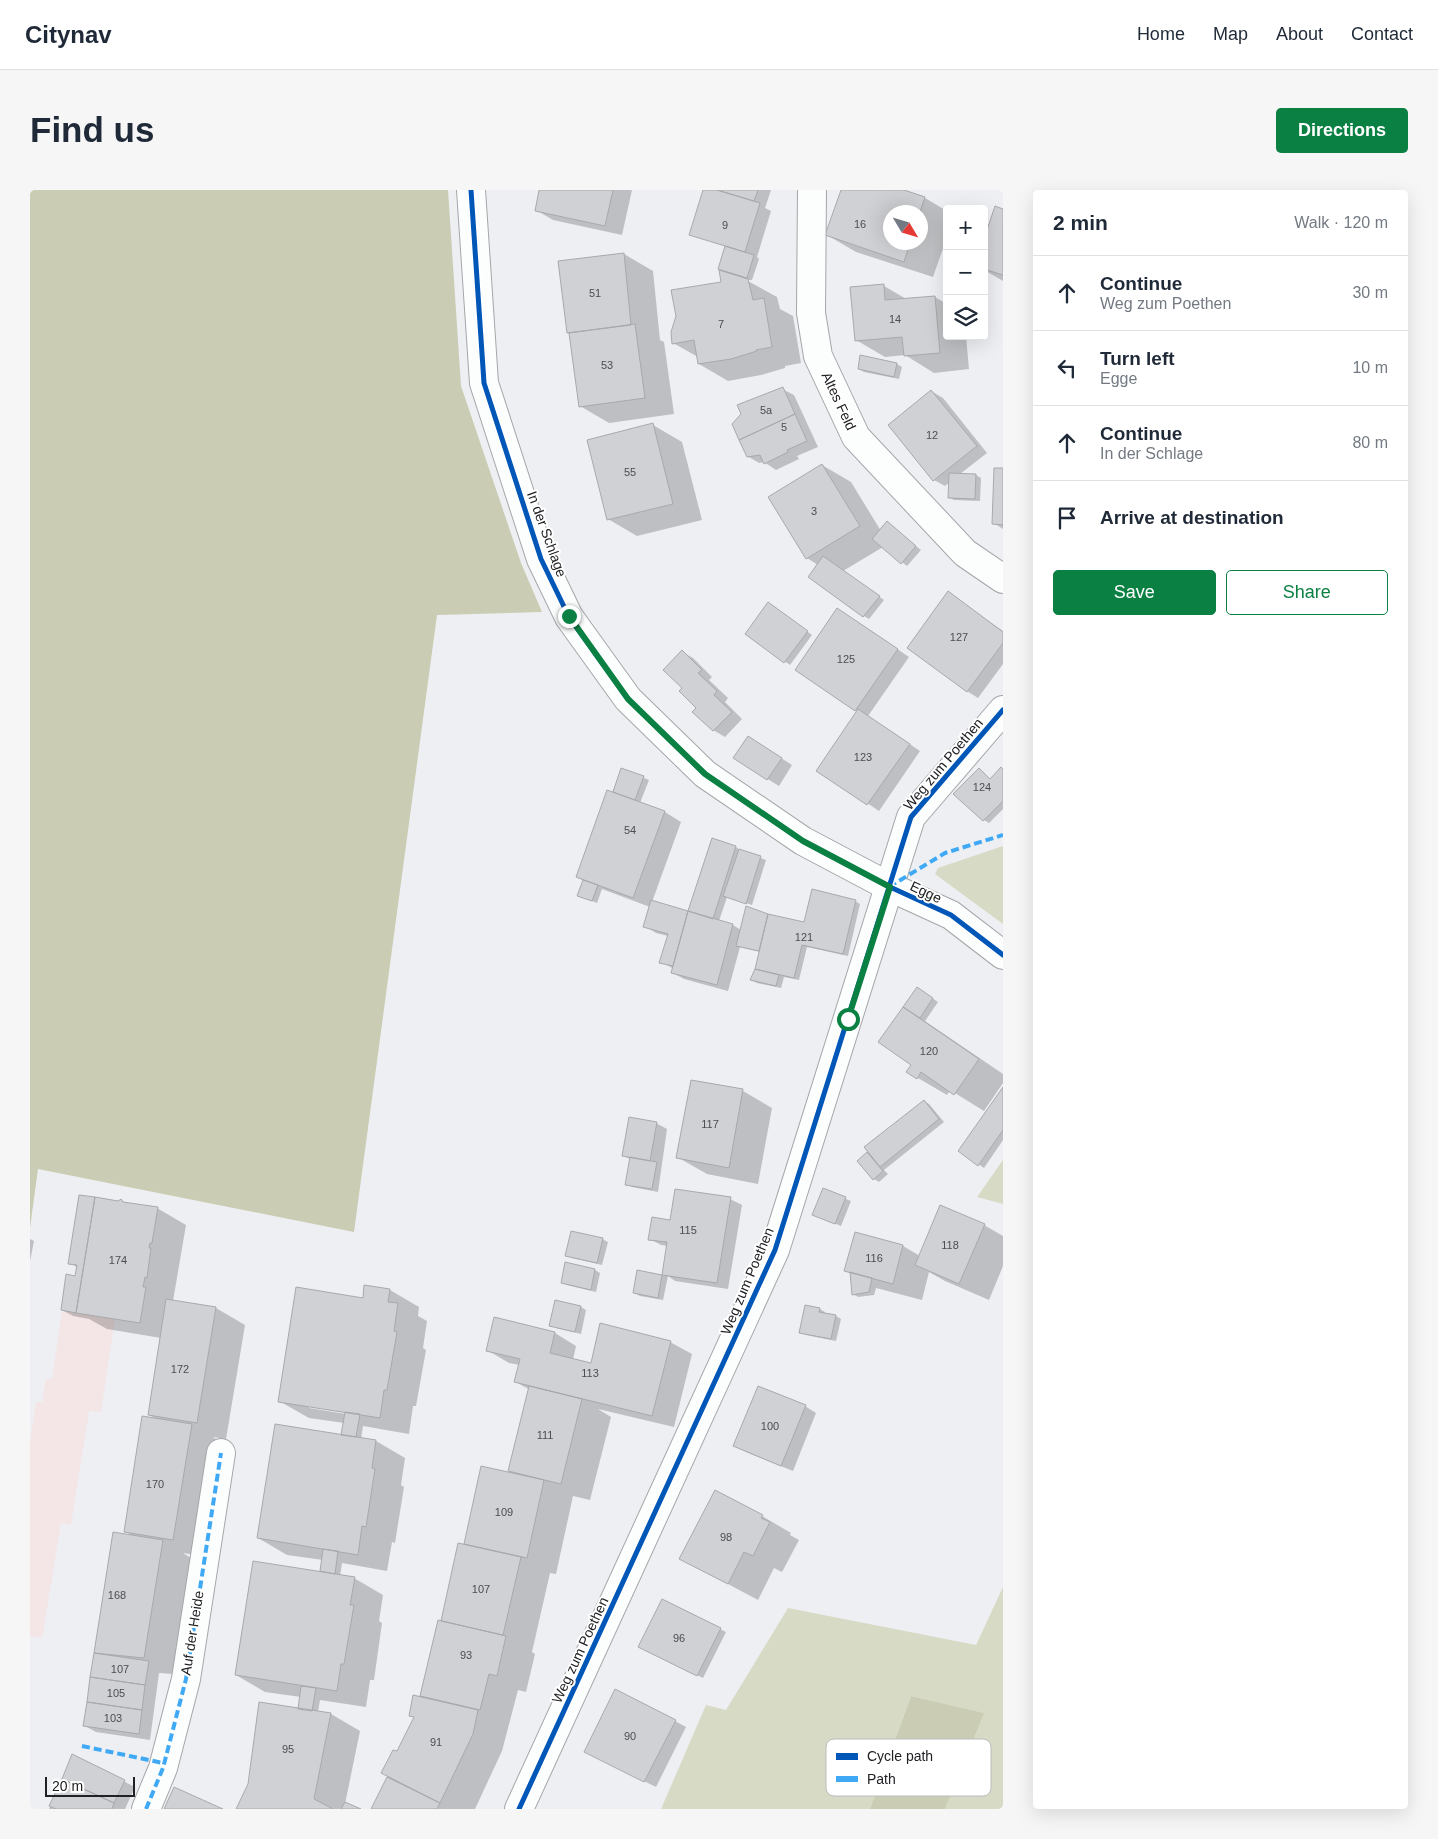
<!DOCTYPE html>
<meta charset="utf-8">
<style>
body{margin:0;font-family:Arial,sans-serif;background:#f6f6f7;color:#1f2937}
.controls{position:absolute;right:15px;top:15px;display:grid;overflow:hidden;border-radius:5px;box-shadow:0 5px 20px #0002}
.controls button{width:45px;height:45px;display:grid;place-items:center;padding:0;border:0;border-bottom:1px solid #e0e1e3;background:#fff;color:#1f2937;font:25px sans-serif}
.compass{position:absolute;left:853px;top:15px;width:45px;height:45px;border-radius:50%;background:#fff;box-shadow:0 5px 20px #0002;rotate:128deg}
.scale{position:absolute;left:15px;bottom:12px;width:90px;box-sizing:border-box;padding-left:5px;border:2px solid #202124;border-top:0;font-size:14px;line-height:18px;white-space:nowrap;color:#202124;-webkit-text-stroke:4px #fff;paint-order:stroke}
.stop{position:absolute;width:15px;height:15px;margin:-11px;border:4px solid #0b8043;border-radius:50%;background:#fff}
.stop.end{background:#0b8043;border-color:#fff;box-shadow:0 1px 5px #0008}
.list{margin:0;padding:0;list-style:none}
h2{display:flex;justify-content:space-between;align-items:center;height:65px;margin:0;padding:0 20px;font-size:21px}
h2 small{font-size:16px;font-weight:400;color:#747a83}
.list li{display:grid;grid-template-columns:32px 1fr auto;gap:15px;align-items:center;box-sizing:border-box;height:75px;padding:0 20px;border-top:1px solid #e0e1e3}
.list b{display:block;font-size:19px;white-space:nowrap}
.list p{margin:0;font-size:16px;white-space:nowrap;color:#747a83}
.list em{font-size:16px;font-style:normal;color:#747a83}
.actions{display:flex;gap:10px;padding:15px 20px}
.actions a{flex:1;padding:11px 0;border:1px solid #0b8043;border-radius:5px;text-align:center;font-size:18px;color:#0b8043}
.actions .main{background:#0b8043;color:#fff}
.icon{flex:none;width:28px;height:28px;fill:none;stroke:currentColor;stroke-width:2;stroke-linecap:round;stroke-linejoin:round}
.map{position:relative;flex:none;width:973px;height:1619px;overflow:hidden;border-radius:5px}
header{display:flex;align-items:center;gap:30px;box-sizing:border-box;height:70px;padding:0 25px;background:#fff;border-bottom:1px solid #e0e1e3}
header strong{font-size:24px}
nav{display:flex;gap:28px;margin-inline-start:auto;font-size:18px}
.intro{display:flex;align-items:center;justify-content:space-between;box-sizing:border-box;height:120px;padding:0 30px}
h1{margin:0;font-size:35px}
.button{padding:12px 22px;border-radius:5px;background:#0b8043;color:#fff;font-size:18px;font-weight:700}
main{display:flex;gap:30px;padding:0 30px}
aside{flex:1;background:#fff;border-radius:5px;box-shadow:0 5px 20px #0002}
.map>svg:first-child{display:block}
</style>
<header>
<strong>Citynav</strong>
<nav><a>Home</a><a>Map</a><a>About</a><a>Contact</a></nav>
</header>
<div class="intro"><h1>Find us</h1><a class="button">Directions</a></div>
<main>
<div class="map">
<svg width="973" height="1619" viewBox="0 0 973 1619">
<rect width="100%" height="100%" fill="#eeeff3"/>
<!-- industrial -->
<path fill="#f4e5e7" d="M32 1121 85 1129 71 1222 59 1221 41 1335 31 1333 12 1448 0 1446V1251L6 1212H12L16 1189H22Z"/>
<!-- green -->
<path fill="#d7dac5" d="M973 656V734L905 684 908 678Z
M973 970V1014L947 1007Z
M973 1397V1619H915L953 1523 881 1506 840 1619H631L676 1515 696 1520 758 1418 946 1455Z"/>
<!-- forest -->
<path fill="#cacdb3" d="M0 0H418L431 196 491 373 512 422 407 425 324 1042 8 979 0 1038Z
M881 1506 954 1523 915 1619H840Z"/>
<!-- shadow -->
<path fill="#0003" fill-rule="evenodd" d="M511 0H602L592 45 523 30 506 20Z
M674 0H741L735 18 741 21 727 67 729 69 722 90H716L747 107 750 119 763 126 771 173 755 176V178L731 185 698 191 669 174 668 167 643 153 692 93 697 83 690 79 696 58 669 49 696 58V55L667 46 666 47 661 44Z
M812 0H870L895 8 917 21V47L903 87 826 62 797 45ZM861 22H891V52H861Z
M965 18 973 20V91L954 80V53Z
M594 64 623 81 630 150 634 152 644 224 579 233 550 216 540 144 538 143Z
M854 96 878 110 905 107 917 114V146H936L939 179 904 183 875 165 855 167 826 150Z
M831 167 867 174 872 177 869 189 834 182 829 179Z
M752 199 764 205 788 257 767 266 769 269 746 280 734 272 729 273 717 266Z
M901 201 913 208 957 263 930 284 946 285 951 288 950 311 924 310 919 307 920 292 915 296 904 290Z
M623 235 652 252 672 330 607 346 578 329Z
M792 275 821 292 851 341 857 333 891 360 877 376 853 357 813 381 854 410 839 429 834 426 788 375 777 368Z
M965 279 973 280V339L964 333Z
M918 403 973 441V474L948 508 937 501Z
M743 417 782 445 760 475 716 444Z
M808 419 879 467 838 526 890 561 849 621 788 580 828 522 766 479Z
M652 462 663 468 682 487 679 490 698 508 695 512 712 529 695 547 683 540 653 498Z
M729 554 762 575 749 596 704 568Z
M592 579 619 590 610 613 635 622 651 632 622 712 659 723 683 650 706 657 711 661 736 670 722 715 697 707 689 731 703 735 711 740 737 725 775 733 825 711 830 714 818 766 777 757 769 790 754 787 751 798 727 793 721 790 726 780 730 762 710 757 698 801 654 789 643 783 644 779 631 772 638 746 626 743 615 736 620 717 572 699 567 713 554 708V691L547 687Z
M971 579 973 580V619L959 633 954 630 949 580 961 590Z
M887 798 908 812 895 831 973 884V893L954 921 920 900 917 905 888 888 882 874 874 819Z
M662 891 713 901 742 918 728 994 677 984 647 967Z
M973 899V950L954 978 929 961Z
M894 911 899 914 914 932 854 980 858 984 849 992 844 989 829 971Z
M626 933 637 939 628 1002 602 997 596 994 601 970 593 965Z
M794 1000 821 1011 811 1036 784 1025Z
M700 1009 712 1015 698 1099 645 1091 638 1086 633 1110 610 1106 604 1103 608 1081 633 1086 638 1056 631 1055 620 1049Z
M91 1010 97 1014 127 1018 156 1035 143 1111 186 1118 215 1135 196 1249 183 1247 190 1252 172 1366 153 1363 161 1368 143 1484 129 1483 120 1550 66 1542 55 1536 84 1343 103 1346 95 1341 127 1229 119 1225 131 1148 77 1139 59 1129 43 1126 32 1120 47 1087 48 1078 40 1073Z
M954 1035 973 1046V1076L959 1110 915 1091 899 1082 892 1110 846 1098 844 1105 828 1107 823 1104 821 1083 816 1080 873 1056 890 1066Z
M0 1049 4 1051 0 1071Z
M572 1049 578 1052 572 1075 542 1068 537 1065Z
M536 1074 565 1080 570 1083 566 1102 537 1095 532 1092Z
M360 1100 389 1117 388 1126 397 1131 393 1158 396 1160 386 1216H383L379 1244 333 1236 331 1249 346 1251 375 1268 371 1295 374 1297 365 1353 362 1352 357 1381 312 1373 310 1386 324 1388 353 1405 349 1431 352 1433 344 1490H340L336 1517 290 1510 288 1522 301 1524 330 1541 315 1614 328 1619H208L269 1520 271 1507 235 1502 206 1485 296 1384 291 1381 293 1370 257 1365 228 1348 312 1246 314 1233 279 1228 249 1211 334 1109ZM279 1215 316 1221V1224L279 1218Z
M551 1117 556 1120 551 1144 526 1138 520 1135Z
M790 1119 795 1122 794 1124 806 1126 811 1129 806 1151 776 1145 771 1142Z
M525 1143 546 1156 543 1170 562 1175 640 1152 662 1164 644 1237 568 1219 581 1227 560 1310 543 1306 526 1384 520 1383 502 1462 505 1464 496 1502 488 1500 472 1561 445 1619H343L368 1562 385 1528 409 1431 412 1432 435 1356 452 1278 479 1283 500 1200 486 1192 490 1175 479 1173 457 1160Z
M775 1216 786 1223 763 1281 716 1262 705 1255Z
M732 1326 761 1343 760 1345 769 1350 752 1382 744 1378 728 1410 651 1369Z
M633 1411 696 1442 673 1488 615 1459Z
M645 1531 656 1537 626 1597 567 1568Z
M43 1566 105 1597 95 1619H19Z"/>
<!-- building -->
<path fill="#d0d1d4" stroke="#a9a9ac" d="M509 0H583L575 36 505 21Z
M673 0H687L730 13 715 62 659 45Z
M687 0H728L724 11Z
M811 0H874L895 7 890 22H861V52H880L874 72 795 45Z
M965 16 973 19V85L954 79V49Z
M695 56 724 65 717 88 688 79Z
M594 63 601 135 537 143 528 71Z
M689 80 718 89 723 110 734 108 742 157 726 160 727 161 701 169 668 174 664 150 642 154 641 142 646 126 641 100 691 92Z
M854 94 855 110 905 106 910 163 874 166 872 147 825 151 820 97Z
M605 134 615 208 549 217 539 143Z
M830 165 867 173 864 187 828 179Z
M753 197 765 224 709 250 702 234 711 224 707 215Z
M901 200 947 256 903 291 858 235Z
M765 224 777 251 757 260 758 262 734 274 730 265 717 267 709 250Z
M623 233 643 314 577 330 557 250Z
M792 274 830 336 776 369 738 307Z
M964 278H973V335L962 334Z
M919 283 946 284 945 309 918 308Z
M857 331 886 356 871 374 842 349Z
M793 366 850 406 833 427 778 387Z
M918 401 973 442V453L937 502 877 458Z
M738 412 778 441 754 473 715 444Z
M807 418 868 459 825 521 765 480Z
M652 460 672 480 668 483 687 501 684 505 702 522 683 541 662 522 666 518 649 501 652 498 633 480Z
M828 519 880 554 837 615 786 581Z
M718 546 752 568 737 590 703 568Z
M971 577 973 579V611L953 631 923 604 949 578 960 589Z
M591 578 614 586 605 610 583 602Z
M577 600 635 621 603 708 546 687Z
M682 648 706 656 683 729 658 721Z
M709 659 731 666 716 714 693 706Z
M553 690 568 695 562 711 547 706Z
M782 699 826 710 813 764 772 755 764 788 725 779 738 724 774 732Z
M621 710 658 721 643 776 629 773 638 744 613 737Z
M716 716 738 724 729 761 706 756Z
M658 721 703 734 687 795 641 783Z
M725 779 749 785 746 796 720 790Z
M887 797 903 808 890 828 873 817Z
M873 817 949 869 924 905 891 882 887 889 876 882 881 875 848 852Z
M661 890 713 899 699 978 646 968Z
M973 897V940L948 976 928 961Z
M894 910 909 929 850 977 834 957Z
M599 927 627 932 620 971 592 966Z
M837 962 853 981 843 990 827 971Z
M600 967 627 972 622 999 595 995Z
M793 998 816 1007 805 1034 782 1025Z
M645 999 701 1007 687 1093 632 1085 637 1052 618 1050 622 1027 640 1030Z
M49 1005 65 1007 46 1123 31 1120 36 1084 45 1086 47 1075 38 1074Z
M65 1007 88 1011 91 1009 93 1012 128 1017 122 1053H120L119 1058H121L117 1088 115 1087 113 1097H116L110 1133 46 1123Z
M910 1015 955 1034 929 1094 885 1075Z
M541 1041 573 1048 567 1073 535 1066Z
M825 1042 873 1055 863 1094 814 1081Z
M535 1072 565 1079 561 1100 531 1093Z
M607 1080 632 1085 628 1108 603 1103Z
M820 1082 842 1088 839 1102 822 1105Z
M334 1095 360 1099 358 1112 368 1113 364 1141 367 1142 357 1200H354L350 1228 248 1212 266 1097 333 1108Z
M136 1109 186 1117 167 1233 118 1225Z
M525 1110 551 1116 545 1142 519 1136Z
M775 1115 790 1118 789 1122 806 1125 801 1149 769 1143Z
M464 1127 525 1142 520 1163 561 1173 570 1133 641 1151 622 1226 484 1192 490 1169 456 1161Z
M499 1196 552 1209 531 1294 478 1281Z
M728 1196 776 1215 751 1276 703 1256Z
M315 1222 330 1224 326 1247 311 1245Z
M112 1226 162 1234 143 1350 94 1342Z
M245 1234 346 1250 342 1278 345 1279 336 1337 332 1336 328 1365 227 1348Z
M451 1276 514 1290 497 1368 434 1354Z
M685 1300 733 1325 731 1328 740 1332 723 1366 714 1362 698 1394 649 1369Z
M83 1342 133 1350 114 1468 64 1463Z
M428 1353 491 1367 473 1445 411 1431Z
M293 1359 308 1361 305 1384 290 1381Z
M223 1371 325 1387 320 1415H324L314 1474H311L307 1501 205 1485Z
M632 1409 691 1438 667 1486 608 1457Z
M408 1430 476 1446 467 1486 459 1484 450 1520 390 1506Z
M64 1463 119 1471 115 1495 60 1487Z
M60 1487 115 1495 112 1520 57 1512Z
M271 1496 286 1498 282 1521 268 1519Z
M585 1499 646 1530 614 1592 554 1562Z
M383 1505 448 1520 443 1544 410 1613 351 1583 363 1560 367 1561 384 1527 379 1526Z
M57 1512 112 1520 109 1544 53 1536Z
M229 1512 301 1523 284 1609 303 1619H206L218 1594Z
M42 1564 95 1590 84 1613 32 1589Z
M357 1587 410 1613 407 1619H341Z
M32 1589 84 1613 82 1619H26L19 1616Z
M144 1597 193 1619H134Z
M315 1612 331 1619H311Z"/>
<g fill="none" stroke-linecap="round" stroke-linejoin="round">
<defs>
<path id="minor" d="M441 0 454 193 511 369 539 427 598 509 675 584 773 651 860 697 921 725 973 765
M782 0 781 123 788 166 826 247 935 363 973 389
M116 1619 133 1578 156 1489 191 1263
M489 1619 745 1060 881 627 973 520"/>
</defs>
<!-- minor casing -->
<use href="#minor" stroke="#a5a6aa" stroke-width="30"/>
<!-- minor -->
<use href="#minor" stroke="#fcfdfd" stroke-width="28"/>
<!-- quiet -->
<path stroke="#3fa9f5" stroke-width="4" stroke-dasharray="8 4" stroke-linecap="butt" d="M859 697 915 663 973 645
M52 1556 133 1573
M116 1619 133 1578 156 1489 191 1263"/>
<defs>
<path id="cycleway" d="M441 0 454 193 511 369 539 427 598 509 675 584 773 651 860 697 921 725 973 765
M489 1619 745 1060 881 627 973 520"/>
</defs>
<!-- cycleway casing -->
<use href="#cycleway" stroke="#fff" stroke-width="8"/>
<!-- cycleway -->
<use href="#cycleway" stroke="#0057b8" stroke-width="5"/>
</g>
<g fill="none" stroke-linecap="round" stroke-linejoin="round">
<!-- route -->
<path stroke="#0b8043" stroke-width="6" d="M539 426 598 509 675 584 773 651 860 697 818 829"/>
</g>
<g text-anchor="middle" stroke-width="4" stroke-linejoin="round" paint-order="stroke">
<!-- number labels -->
<g font-size="11" fill="#4c4d50">
<text x="830" y="38">16</text>
<text x="695" y="39">9</text>
<text x="565" y="107">51</text>
<text x="865" y="133">14</text>
<text x="691" y="138">7</text>
<text x="577" y="179">53</text>
<text x="736" y="224">5a</text>
<text x="754" y="241">5</text>
<text x="902" y="249">12</text>
<text x="600" y="286">55</text>
<text x="784" y="325">3</text>
<text x="929" y="451">127</text>
<text x="816" y="473">125</text>
<text x="833" y="571">123</text>
<text x="952" y="601">124</text>
<text x="600" y="644">54</text>
<text x="774" y="751">121</text>
<text x="899" y="865">120</text>
<text x="680" y="938">117</text>
<text x="658" y="1044">115</text>
<text x="920" y="1059">118</text>
<text x="844" y="1072">116</text>
<text x="88" y="1074">174</text>
<text x="150" y="1183">172</text>
<text x="560" y="1187">113</text>
<text x="740" y="1240">100</text>
<text x="515" y="1249">111</text>
<text x="125" y="1298">170</text>
<text x="474" y="1326">109</text>
<text x="696" y="1351">98</text>
<text x="451" y="1403">107</text>
<text x="87" y="1409">168</text>
<text x="649" y="1452">96</text>
<text x="436" y="1469">93</text>
<text x="90" y="1483">107</text>
<text x="86" y="1507">105</text>
<text x="83" y="1532">103</text>
<text x="600" y="1550">90</text>
<text x="406" y="1556">91</text>
<text x="258" y="1563">95</text>
</g>
<!-- street labels -->
<g font-size="14" fill="#202124" stroke="#fff">
<text transform="translate(809 211) rotate(65)" y="5">Altes Feld</text>
<text transform="translate(517 344) rotate(70)" y="5">In der Schlage</text>
<text transform="translate(913 574) rotate(-50)" y="5">Weg zum Poethen</text>
<text transform="translate(896 702) rotate(25)" y="5">Egge</text>
<text transform="translate(717 1091) rotate(-67)" y="5">Weg zum Poethen</text>
<text transform="translate(162 1443) rotate(-81)" y="5">Auf der Heide</text>
<text transform="translate(550 1460) rotate(-65)" y="5">Weg zum Poethen</text>
</g>
</g>
<!-- legend -->
<rect x="796" y="1549" width="165" height="57" rx="8" fill="#fff" stroke="#bcbcbd" stroke-width="1"/>
<rect x="806" y="1563" width="22" height="7" fill="#0057b8"/>
<rect x="806" y="1586" width="22" height="6" fill="#3fa9f5"/>
<g font-size="14" fill="#202124">
<text x="837" y="1571">Cycle path</text>
<text x="837" y="1594">Path</text>
</g>
</svg>
<div class="controls">
<button>+</button>
<button>−</button>
<button><svg class="icon" aria-label="layers" viewBox="0 0 24 24"><path d="M12 4l9 5-9 5-9-5zM3 14l9 5 9-5"/></svg></button>
</div>
<svg class="compass" viewBox="-18 -18 36 36"><path d="M0-13l5 13h-10z" fill="#e53935"/><path d="M0 13l5-13h-10z" fill="#747a83"/></svg>
<div class="scale">20 m</div>
<div class="stop" style="left:818px;top:829px"></div>
<div class="stop end" style="left:539px;top:426px"></div>
</div>
<aside>
<h2>2 min<small>Walk · 120 m</small></h2>
<ul class="list">
<li><svg class="icon" aria-label="ahead" viewBox="0 0 24 24"><path d="M12 20V5M6 11l6-6 6 6"/></svg><div><b>Continue</b><p>Weg zum Poethen</p></div><em>30 m</em></li>
<li><svg class="icon" aria-label="left" viewBox="0 0 24 24"><path d="M17 20v-9H6M10 6l-5 5 5 5"/></svg><div><b>Turn left</b><p>Egge</p></div><em>10 m</em></li>
<li><svg class="icon" aria-label="ahead" viewBox="0 0 24 24"><path d="M12 20V5M6 11l6-6 6 6"/></svg><div><b>Continue</b><p>In der Schlage</p></div><em>80 m</em></li>
<li><svg class="icon" aria-label="arrive" viewBox="0 0 24 24"><path d="M6 21V4h12l-3 4 3 4H6"/></svg><div><b>Arrive at destination</b></div></li>
</ul>
<div class="actions"><a class="main">Save</a><a>Share</a></div>
</aside>
</main>
